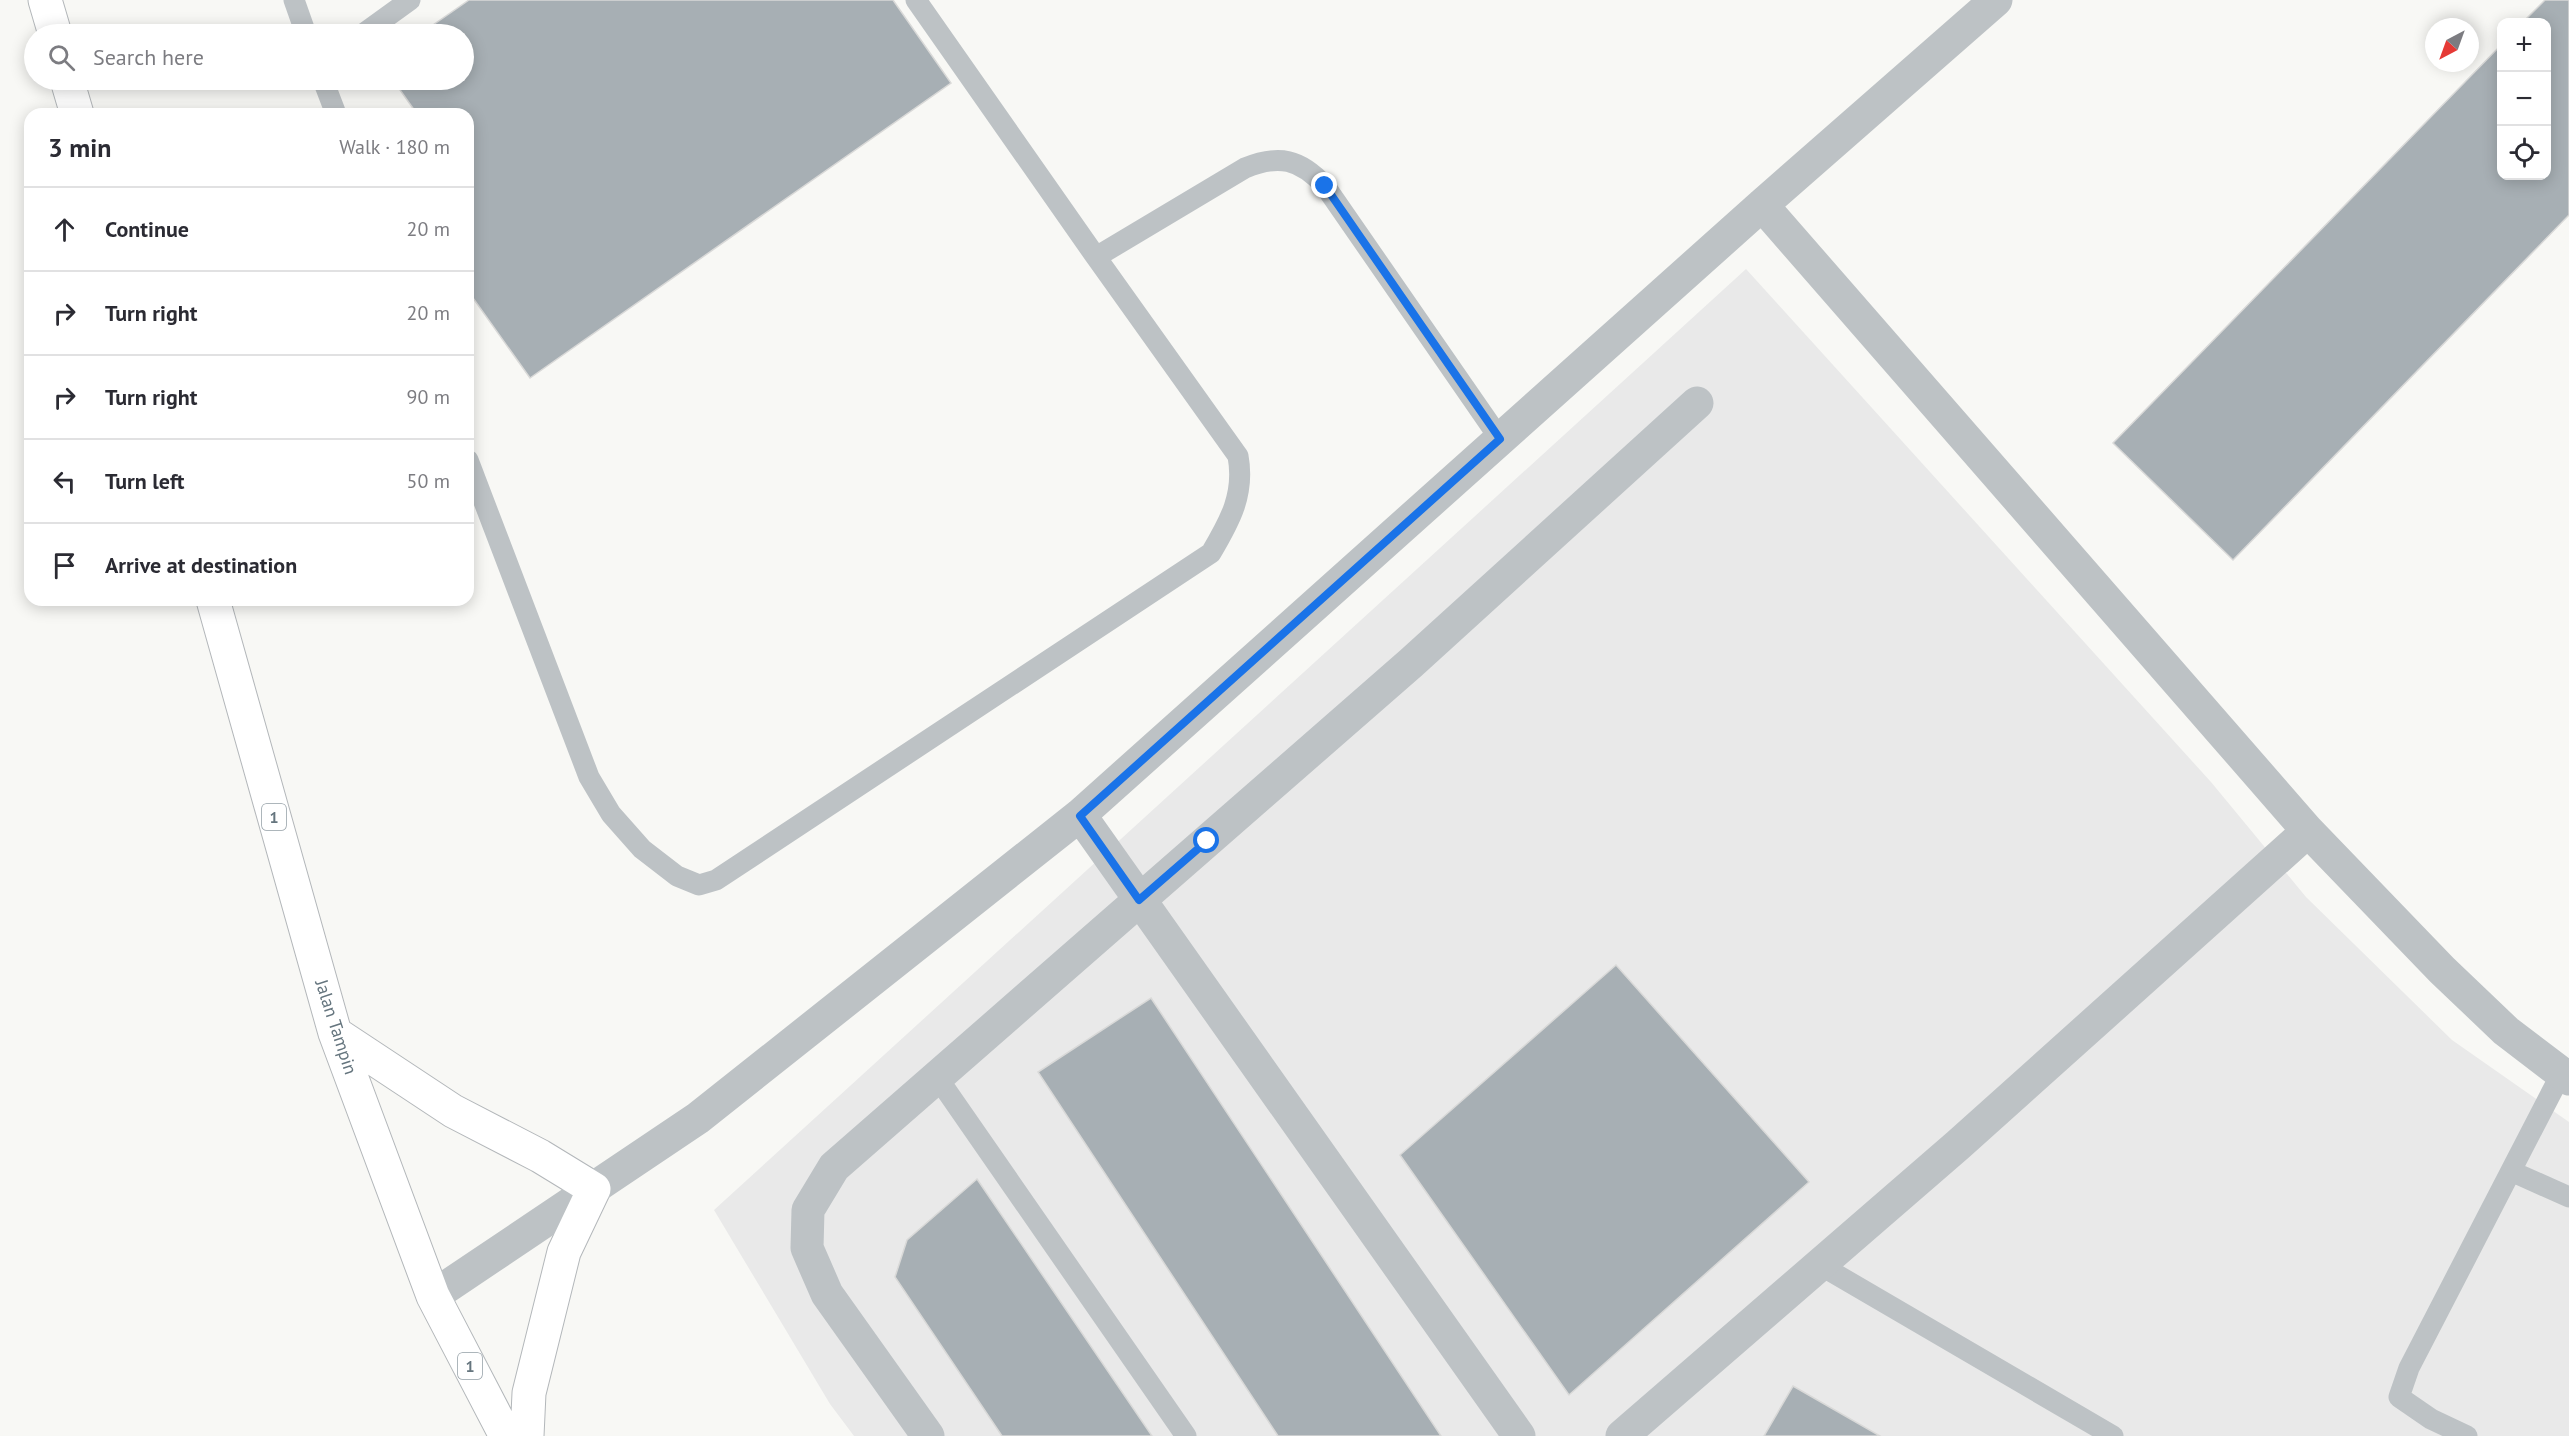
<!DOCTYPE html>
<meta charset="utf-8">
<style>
body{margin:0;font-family:"PT Sans",sans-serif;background:#f2f2f3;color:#2b2b33}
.controls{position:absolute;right:18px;top:18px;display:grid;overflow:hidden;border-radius:12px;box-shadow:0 3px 15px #0003}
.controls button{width:54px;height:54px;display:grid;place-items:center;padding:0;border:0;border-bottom:2px solid #e1e1e2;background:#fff;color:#2b2b33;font:30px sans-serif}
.compass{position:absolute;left:2425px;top:18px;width:54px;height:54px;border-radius:50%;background:#fff;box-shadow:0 3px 15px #0003;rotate:221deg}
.stop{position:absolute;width:18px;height:18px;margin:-14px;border:4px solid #1a73e8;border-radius:50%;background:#fff}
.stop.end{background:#1a73e8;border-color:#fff;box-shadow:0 2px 6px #0008}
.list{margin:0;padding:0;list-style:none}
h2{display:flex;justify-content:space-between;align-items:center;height:78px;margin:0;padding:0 24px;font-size:26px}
h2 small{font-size:20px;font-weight:400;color:#7c7c81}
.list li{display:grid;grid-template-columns:39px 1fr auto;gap:18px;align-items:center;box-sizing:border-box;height:84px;padding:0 24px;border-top:2px solid #e1e1e2}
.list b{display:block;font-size:22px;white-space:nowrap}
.list em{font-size:20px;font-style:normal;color:#7c7c81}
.icon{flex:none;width:33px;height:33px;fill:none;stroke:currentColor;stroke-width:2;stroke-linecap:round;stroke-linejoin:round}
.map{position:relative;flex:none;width:2569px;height:1436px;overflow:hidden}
.search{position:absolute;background:#fff;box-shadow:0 3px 15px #0003;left:24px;top:24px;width:450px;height:66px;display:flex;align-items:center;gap:15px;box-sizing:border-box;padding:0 21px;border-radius:33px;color:#7c7c81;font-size:22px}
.panel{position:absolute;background:#fff;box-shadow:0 3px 15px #0003;left:24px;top:108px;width:450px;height:498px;border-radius:18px}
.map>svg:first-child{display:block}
</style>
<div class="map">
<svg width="2569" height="1436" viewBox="0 0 2569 1436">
<rect width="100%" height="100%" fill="#f8f8f5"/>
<!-- built -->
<path fill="#e9e9e9" d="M1746 269 2211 782 2306 897 2452 1040 2569 1122V1436H854L830 1404 714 1210Z"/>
<!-- building -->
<path fill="#a7afb4" stroke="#d9d9d8" stroke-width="1.5" d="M469 0H893L951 83 530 378 468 291V114H417L393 80H464V34H420Z
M2545 0H2569V215L2233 560 2113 443 2502 44V176H2546V22H2523Z
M1616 965 1809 1182 1569 1395 1400 1155Z
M1151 998 1441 1436H1278L1038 1072Z
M977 1179 1152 1436H1002L895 1277 907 1240Z
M1793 1386 1880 1436H1764Z"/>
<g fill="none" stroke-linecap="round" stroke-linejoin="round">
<defs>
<path id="trunk" d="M45 0 55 34
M67 80 77 114
M213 600 335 1033 433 1296 506 1436
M335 1033 453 1111 540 1156 594 1189 564 1252 529 1393 527 1436"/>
</defs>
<!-- trunk casing -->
<use href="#trunk" stroke="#b3b7ba" stroke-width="35"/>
<!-- service -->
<path stroke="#bdc2c5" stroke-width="21" d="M294 0 306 34
M916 0 1096 257 1245 168C1279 154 1300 159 1325 186L1500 439
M363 34 410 0
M323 80 336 114
M468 460 589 777 611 814 642 849 677 876 699 885 716 880 1211 553C1230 521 1245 494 1238 456L1096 257
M937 1077 1186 1436
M2513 1172 2569 1197
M1820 1265 2113 1436
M2467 1436 2431 1419 2399 1397 2409 1368 2561 1074"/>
<!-- minor -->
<path stroke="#bdc2c5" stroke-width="33" d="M1762 205 2308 831 2442 970 2506 1031 2569 1079
M1080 815 1519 1436
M433 1296 698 1118 1080 815 1762 205 1996 0
M928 1436 827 1294 807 1248 808 1210 834 1167 1411 663 1697 403
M1622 1436 1958 1145 2308 831"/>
<!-- trunk -->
<use href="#trunk" stroke="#fff" stroke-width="33"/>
</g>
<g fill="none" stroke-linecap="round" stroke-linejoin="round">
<!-- route -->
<path stroke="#1a73e8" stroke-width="8" d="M1207 841 1139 900 1080 816 1500 439 1325 186"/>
</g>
<g text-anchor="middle" stroke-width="6" stroke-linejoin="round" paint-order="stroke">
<!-- shield labels -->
<g fill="#fff" stroke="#939ea5" stroke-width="1.5">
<rect x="262" y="804" width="24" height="26" rx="4.5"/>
<rect x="458" y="1353" width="24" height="26" rx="4.5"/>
</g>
<g font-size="16" font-weight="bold" fill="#65757e">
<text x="274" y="823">1</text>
<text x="470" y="1372">1</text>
</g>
<!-- street labels -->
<g font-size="18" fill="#65757e" stroke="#fff">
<text transform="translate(336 1027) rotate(72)" y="6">Jalan Tampin</text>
</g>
</g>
</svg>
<div class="controls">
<button>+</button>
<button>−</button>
<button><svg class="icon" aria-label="locate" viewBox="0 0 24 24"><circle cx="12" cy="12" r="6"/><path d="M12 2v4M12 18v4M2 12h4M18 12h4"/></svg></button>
</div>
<svg class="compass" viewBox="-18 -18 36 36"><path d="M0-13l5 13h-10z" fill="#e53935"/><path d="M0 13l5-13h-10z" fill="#7c7c81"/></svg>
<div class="stop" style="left:1207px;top:841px"></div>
<div class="stop end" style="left:1325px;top:186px"></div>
<div class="search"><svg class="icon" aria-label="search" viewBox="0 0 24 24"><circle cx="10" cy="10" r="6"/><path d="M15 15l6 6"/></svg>Search here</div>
<section class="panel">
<h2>3 min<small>Walk · 180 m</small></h2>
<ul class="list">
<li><svg class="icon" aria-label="ahead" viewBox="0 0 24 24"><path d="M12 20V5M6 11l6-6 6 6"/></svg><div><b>Continue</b></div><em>20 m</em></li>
<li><svg class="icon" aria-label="right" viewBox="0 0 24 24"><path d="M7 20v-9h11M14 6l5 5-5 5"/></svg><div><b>Turn right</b></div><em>20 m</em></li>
<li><svg class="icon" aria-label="right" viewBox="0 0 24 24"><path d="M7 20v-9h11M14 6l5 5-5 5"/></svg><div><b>Turn right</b></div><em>90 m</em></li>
<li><svg class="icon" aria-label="left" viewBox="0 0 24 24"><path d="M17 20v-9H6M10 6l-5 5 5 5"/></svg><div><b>Turn left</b></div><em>50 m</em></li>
<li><svg class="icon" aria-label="arrive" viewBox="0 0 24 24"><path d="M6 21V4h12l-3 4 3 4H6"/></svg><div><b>Arrive at destination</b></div></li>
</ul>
</section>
</div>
